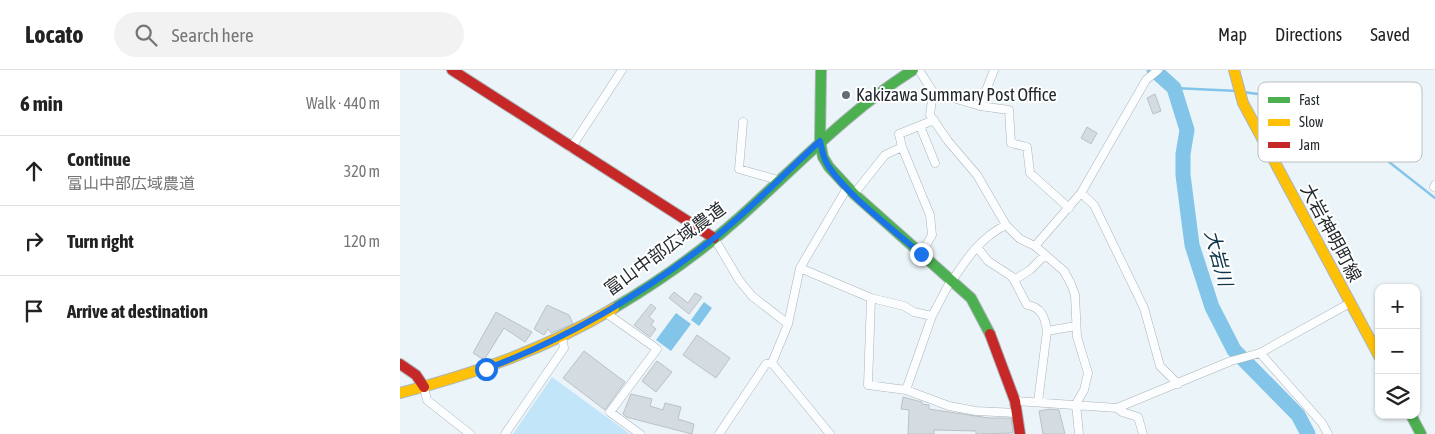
<!DOCTYPE html>
<meta charset="utf-8">
<style>
body{margin:0;font-family:"Asap Condensed","Noto Sans JP",sans-serif;background:#f2f2f2;color:#222}
.controls{position:absolute;right:15px;bottom:15px;display:grid;overflow:hidden;border-radius:10px;box-shadow:0 1px 4px #0004}
.controls button{width:45px;height:45px;display:grid;place-items:center;padding:0;border:0;border-bottom:1px solid #e0e0e0;background:#fff;color:#222;font:25px sans-serif}
.stop{position:absolute;width:15px;height:15px;margin:-11px;border:4px solid #1a73e8;border-radius:50%;background:#fff}
.stop.end{background:#1a73e8;border-color:#fff;box-shadow:0 1px 5px #0008}
.list{margin:0;padding:0;list-style:none}
h2{display:flex;justify-content:space-between;align-items:center;height:65px;margin:0;padding:0 20px;font-size:21px}
h2 small{font-size:16px;font-weight:400;color:#767676}
.list li{display:grid;grid-template-columns:32px 1fr auto;gap:15px;align-items:center;box-sizing:border-box;height:70px;padding:0 20px;border-top:1px solid #e0e0e0}
.list b{display:block;font-size:19px;white-space:nowrap}
.list p{margin:0;font-size:16px;white-space:nowrap;color:#767676}
.list em{font-size:16px;font-style:normal;color:#767676}
.icon{flex:none;width:28px;height:28px;fill:none;stroke:currentColor;stroke-width:2;stroke-linecap:round;stroke-linejoin:round}
.map{position:relative;flex:none;width:1035px;height:364px;overflow:hidden}
header{display:flex;align-items:center;gap:30px;box-sizing:border-box;height:70px;padding:0 25px;background:#fff;border-bottom:1px solid #e0e0e0}
header strong{font-size:24px}
nav{display:flex;gap:28px;margin-inline-start:auto;font-size:18px}
.search{width:350px;height:45px;background:#f2f2f2;display:flex;align-items:center;gap:12px;box-sizing:border-box;padding:0 18px;border-radius:28px;color:#767676;font-size:19px}
main{display:flex}
aside{flex:1;background:#fff}
.map>svg:first-child{display:block}
</style>
<header>
<strong>Locato</strong>
<div class="search"><svg class="icon" aria-label="search" viewBox="0 0 24 24"><circle cx="10" cy="10" r="6"/><path d="M15 15l6 6"/></svg>Search here</div>
<nav><a>Map</a><a>Directions</a><a>Saved</a></nav>
</header>
<main>
<aside>
<h2>6 min<small>Walk · 440 m</small></h2>
<ul class="list">
<li><svg class="icon" aria-label="ahead" viewBox="0 0 24 24"><path d="M12 20V5M6 11l6-6 6 6"/></svg><div><b>Continue</b><p>富山中部広域農道</p></div><em>320 m</em></li>
<li><svg class="icon" aria-label="right" viewBox="0 0 24 24"><path d="M7 20v-9h11M14 6l5 5-5 5"/></svg><div><b>Turn right</b></div><em>120 m</em></li>
<li><svg class="icon" aria-label="arrive" viewBox="0 0 24 24"><path d="M6 21V4h12l-3 4 3 4H6"/></svg><div><b>Arrive at destination</b></div></li>
</ul>
</aside>
<div class="map">
<svg width="1035" height="364" viewBox="0 0 1035 364">
<rect width="100%" height="100%" fill="#ebf4f9"/>
<!-- green -->
<path fill="#c2e5fa" d="M152 307 230 364H113Z"/>
<!-- water -->
<path fill="#83c5e9" d="M304 232 312 238 299 256 291 250Z
M276 243 291 254 271 281 256 270Z"/>
<g fill="none" stroke-linecap="round" stroke-linejoin="round">
<!-- stream -->
<path stroke="#83c5e9" stroke-width="2.5" d="M774 18 838 21
M843 22 865 25 933 48 1035 128"/>
<!-- river -->
<path stroke="#83c5e9" stroke-width="15" d="M754 0 774 18 787 60 783 84V105L792 175 812 237 834 280 898 345 908 364"/>
</g>
<!-- building -->
<path fill="#d4dce1" stroke="#bbc2c7" d="M755 24 761 41 753 44 747 28Z
M687 57 697 63 691 74 681 68Z
M274 222 288 233 295 223 302 227 289 244 269 228Z
M251 234 256 238 249 247 254 251 251 255 256 259 250 267 234 255Z
M147 235 169 245 173 254 151 263 148 259 144 265 134 259Z
M96 242 132 262 125 272 104 258 84 290 73 283Z
M297 265 330 288 316 308 283 285Z
M184 281 225 312 205 340 163 308Z
M257 291 272 302 256 322 242 311Z
M231 324 252 329 250 336 263 340 265 333 281 337 278 349 294 354 292 364 226 347 223 344Z
M503 327 522 332V334L529 335V339L589 348H611L613 363 576 364V361L534 360V364H508L509 340 501 339Z
M650 339 659 340 665 364H643L639 341Z"/>
<g fill="none" stroke-linecap="round" stroke-linejoin="round">
<defs>
<path id="street" d="M519 0 533 22 530 45 548 71 577 105 606 155 620 169 635 176 664 201 671 214 675 225 677 267 688 303 684 320 676 334 679 364
M533 22 580 36 609 40 611 73 627 77 630 103 669 138
M580 36 594 0
M343 52 339 99 378 110
M520 56 535 93
M502 77 530 145 532 165 521 184
M171 78 222 0
M1034 117 1035 115
M681 123 694 135 744 238 760 296 778 314
M454 124 485 85 502 77 499 64 534 50
M314 168 339 210 352 226 388 254
M635 176 681 123 746 10 758 0
M577 177 588 191 611 206 614 210 630 200 645 185
M400 198 471 228
M614 210 627 235C642 237 645 248 647 261L676 256
M552 211C567 188 581 167 606 155
M206 243 257 279 210 342 240 364
M532 246 551 210
M860 283 922 353 928 364
M24 317 27 330 70 364
M506 320 532 246 514 242 504 236 471 228 468 315 506 320 549 336 576 341 617 343
M615 331 717 338 831 291 860 283 950 233
M638 332 647 261
M717 338 722 342 738 347 743 364
M105 364 164 278 162 267
M319 364 366 294 372 293
M430 364 372 293 388 254 400 198 447 118"/>
<path id="fast" d="M421 0 420 71 423 87 429 97 454 124 571 228 590 264
M214 238C258 212 301 182 340 147 397 96 448 41 513 0
M1011 345 1021 364"/>
<path id="slow" d="M834 0 843 33 979 286
M0 323C76 303 146 279 214 238"/>
<path id="jam" d="M52 0 314 168
M590 264 615 331 620 364
M0 294 16 305 24 317"/>
</defs>
<!-- street casing -->
<use href="#street" stroke="#acb4b8" stroke-width="9"/>
<!-- fast casing -->
<use href="#fast" stroke="#acb4b8" stroke-width="12"/>
<!-- slow casing -->
<use href="#slow" stroke="#acb4b8" stroke-width="12"/>
<!-- jam casing -->
<use href="#jam" stroke="#acb4b8" stroke-width="12"/>
<!-- street -->
<use href="#street" stroke="#fcfdfe" stroke-width="8"/>
<!-- fast -->
<use href="#fast" stroke="#4caf50" stroke-width="10"/>
<!-- slow -->
<use href="#slow" stroke="#ffc107" stroke-width="10"/>
<!-- jam -->
<use href="#jam" stroke="#c62828" stroke-width="10"/>
</g>
<g fill="none" stroke-linecap="round" stroke-linejoin="round">
<!-- route -->
<path stroke="#1a73e8" stroke-width="6" d="M86 299C169 268 244 223 313 169 351 139 385 103 420 71 422 80 423 89 429 97 449 127 493 159 521 184"/>
</g>
<!-- markers -->
<circle fill="#666f73" stroke="#fff" stroke-width="2" cx="446" cy="25" r="5"/>
<g text-anchor="middle" stroke-width="4" stroke-linejoin="round" paint-order="stroke">
<!-- poi labels -->
<g font-size="18" fill="#1f272b" stroke="#fff" text-anchor="start">
<text x="456" y="31">Kakizawa Summary Post Office</text>
</g>
<!-- street labels -->
<g font-size="18" fill="#1f272b" stroke="#fff">
<text transform="translate(931 163) rotate(62)" y="6">大岩神明町線</text>
<text transform="translate(265 179) rotate(-36)" y="6">富山中部広域農道</text>
</g>
<!-- water labels -->
<g font-size="19" font-style="italic" fill="#0e364a" stroke="#fff">
<text transform="translate(819 188) rotate(75)" y="7">大岩川</text>
</g>
</g>
<!-- legend -->
<rect x="858" y="12" width="164" height="80" rx="8" fill="#fff" stroke="#bcbebf" stroke-width="1"/>
<rect x="868" y="27" width="22" height="6" fill="#4caf50"/>
<rect x="868" y="49" width="22" height="7" fill="#ffc107"/>
<rect x="868" y="72" width="22" height="6" fill="#c62828"/>
<g font-size="14" fill="#1f272b">
<text x="899" y="35">Fast</text>
<text x="899" y="57">Slow</text>
<text x="899" y="80">Jam</text>
</g>
</svg>
<div class="controls">
<button>+</button>
<button>−</button>
<button><svg class="icon" aria-label="layers" viewBox="0 0 24 24"><path d="M12 4l9 5-9 5-9-5zM3 14l9 5 9-5"/></svg></button>
</div>
<div class="stop" style="left:86px;top:299px"></div>
<div class="stop end" style="left:521px;top:184px"></div>
</div>
</main>
